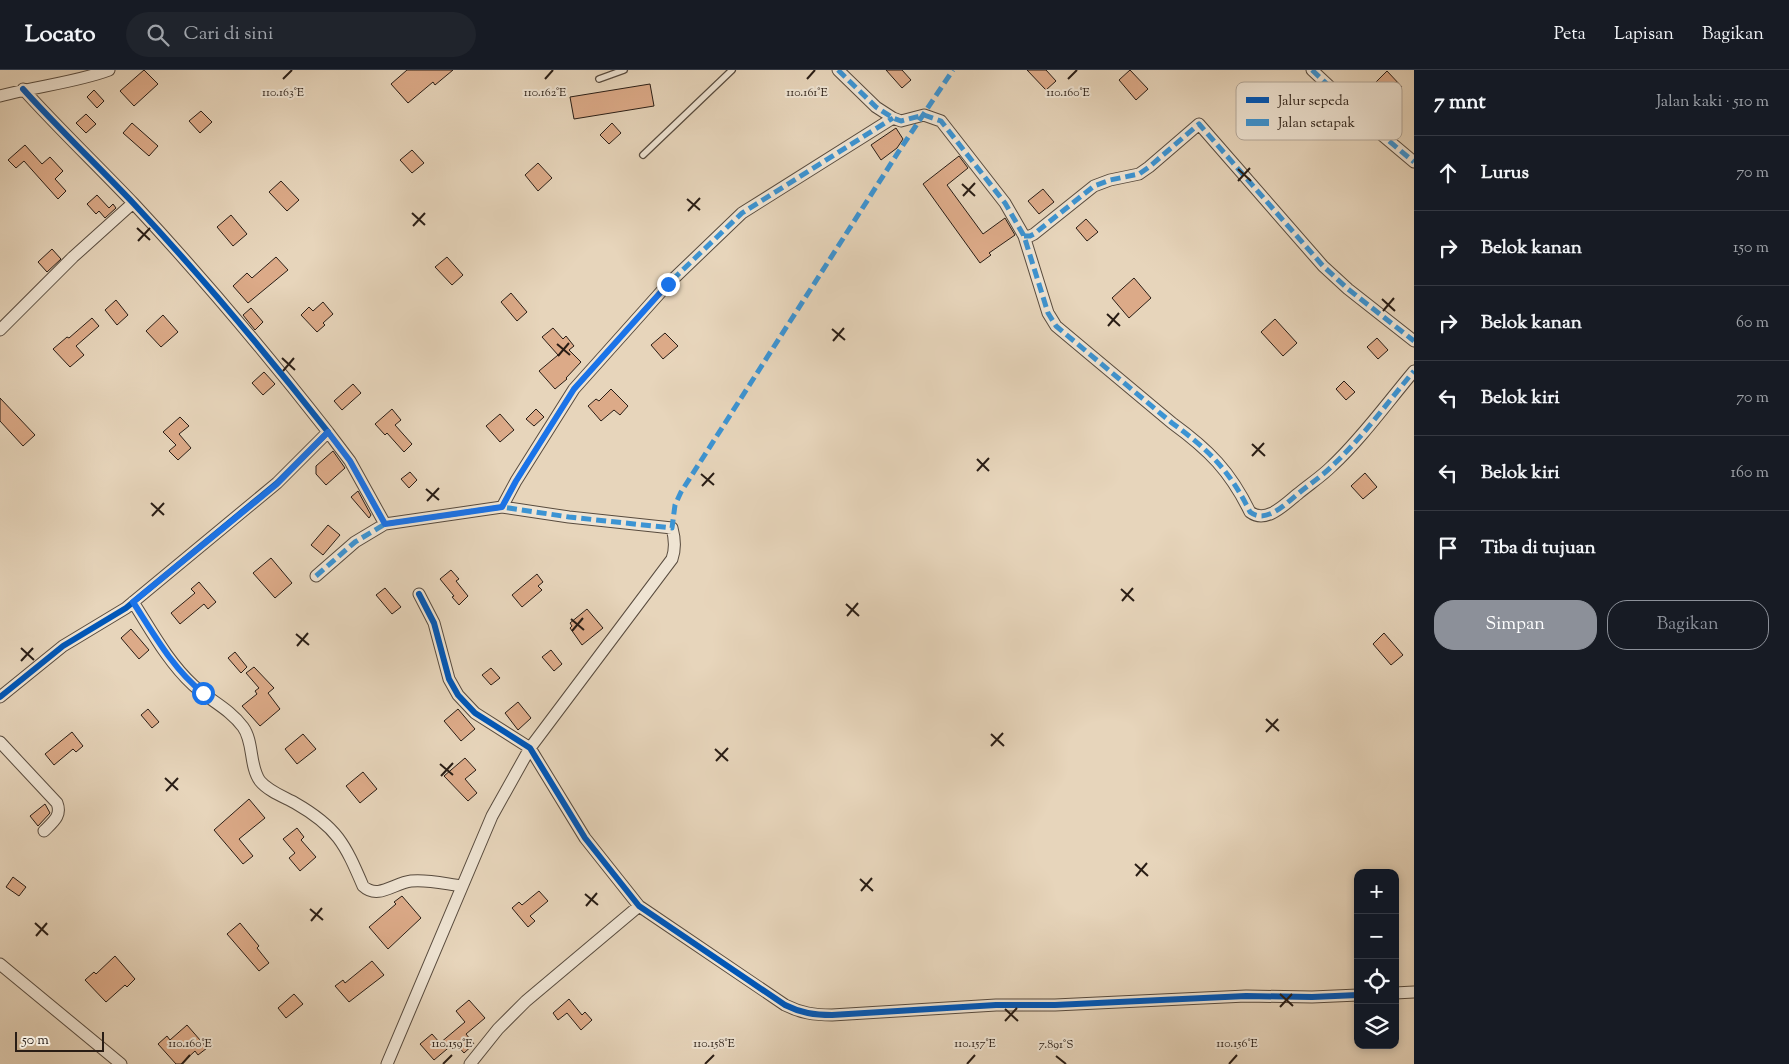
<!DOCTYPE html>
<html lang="id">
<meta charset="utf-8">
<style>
body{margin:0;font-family:"Sorts Mill Goudy",serif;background:#20242c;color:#f1f3f6}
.controls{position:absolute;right:15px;bottom:15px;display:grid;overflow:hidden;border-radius:10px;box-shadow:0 2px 8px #0003}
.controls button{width:45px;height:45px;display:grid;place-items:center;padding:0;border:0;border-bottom:1px solid #363941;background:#171b24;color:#f1f3f6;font:25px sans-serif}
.scale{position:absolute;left:15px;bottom:12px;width:89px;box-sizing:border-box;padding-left:5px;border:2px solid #291d15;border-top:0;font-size:14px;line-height:18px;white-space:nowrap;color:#291d15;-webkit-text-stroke:4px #efe4d3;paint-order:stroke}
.stop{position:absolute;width:15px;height:15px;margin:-11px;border:4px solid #1a73e8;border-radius:50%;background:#fff}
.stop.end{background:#1a73e8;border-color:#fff;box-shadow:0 1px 5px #0008}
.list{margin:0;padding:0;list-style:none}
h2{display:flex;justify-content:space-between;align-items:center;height:65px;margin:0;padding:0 20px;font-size:21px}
h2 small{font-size:16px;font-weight:400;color:#9ea1a6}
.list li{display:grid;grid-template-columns:32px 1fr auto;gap:15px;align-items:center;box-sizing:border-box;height:75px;padding:0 20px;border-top:1px solid #363941}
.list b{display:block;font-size:19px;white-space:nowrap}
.list em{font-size:16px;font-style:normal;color:#9ea1a6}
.actions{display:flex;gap:10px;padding:15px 20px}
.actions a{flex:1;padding:11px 0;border:1px solid #8c9099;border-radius:20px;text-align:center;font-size:18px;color:#8c9099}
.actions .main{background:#8c9099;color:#fff}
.icon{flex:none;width:28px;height:28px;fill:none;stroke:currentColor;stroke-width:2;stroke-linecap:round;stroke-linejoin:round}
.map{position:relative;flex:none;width:1414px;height:994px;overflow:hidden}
header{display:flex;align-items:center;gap:30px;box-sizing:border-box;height:70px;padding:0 25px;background:#171b24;border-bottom:1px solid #363941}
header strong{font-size:24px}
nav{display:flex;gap:28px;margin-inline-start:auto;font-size:18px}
.search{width:350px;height:45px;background:#20242c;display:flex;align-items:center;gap:12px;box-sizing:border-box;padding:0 18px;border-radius:28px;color:#9ea1a6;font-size:19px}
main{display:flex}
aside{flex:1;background:#171b24}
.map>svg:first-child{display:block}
</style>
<header>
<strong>Locato</strong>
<div class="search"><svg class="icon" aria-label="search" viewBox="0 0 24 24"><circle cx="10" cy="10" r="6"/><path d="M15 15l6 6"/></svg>Cari di sini</div>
<nav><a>Peta</a><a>Lapisan</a><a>Bagikan</a></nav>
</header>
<main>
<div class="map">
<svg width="1414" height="994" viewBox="0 0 1414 994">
<rect width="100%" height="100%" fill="#e7d5bb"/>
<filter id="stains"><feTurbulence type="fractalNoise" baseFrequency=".004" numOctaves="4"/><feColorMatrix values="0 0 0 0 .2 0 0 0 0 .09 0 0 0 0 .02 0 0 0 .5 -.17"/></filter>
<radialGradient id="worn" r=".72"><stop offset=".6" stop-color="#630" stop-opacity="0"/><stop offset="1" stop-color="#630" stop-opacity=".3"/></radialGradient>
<!-- building -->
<path fill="#dcaa88" stroke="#291d15" d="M144 0 158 14 134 36 120 21Z
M407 0H453L435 15 433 12 408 33 391 14Z
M886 0H902L911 10 902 18Z
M1027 0H1046L1056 11 1046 20Z
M1130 0 1148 19 1136 30 1119 10Z
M1387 1 1402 17 1383 35 1368 20Z
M650 14 654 36 574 49 570 27Z
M94 20 104 31 97 38 87 27Z
M201 41 212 52 200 63 189 51Z
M86 44 96 54 86 63 76 53Z
M132 53 158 76 149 86 123 63Z
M612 53 621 63 609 74 600 65Z
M896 58 903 69 897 78 881 90 871 75Z
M25 75 42 94 50 87 63 101 55 109 66 121 58 129 24 91 16 98 8 90Z
M412 80 424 93 412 103 400 90Z
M959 86 968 98 947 115 983 164 1005 148 1015 165 989 183 991 185 980 193 923 114Z
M538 93 552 108 538 121 525 105Z
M281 111 299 130 287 141 269 122Z
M1043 119 1054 132 1039 144 1028 131Z
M97 125 109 138 113 134 116 138 105 148 99 141 96 144 87 134Z
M231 145 247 164 233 176 217 157Z
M1086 149 1098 162 1087 171 1076 158Z
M52 179 61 189 47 202 38 192Z
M276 187 288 200 248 233 233 216 247 203 252 208Z
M447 187 463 205 452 215 435 197Z
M1134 208 1151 228 1129 248 1112 228Z
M511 223 527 242 517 251 501 232Z
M116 230 128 245 117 255 105 240Z
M323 232 333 244 323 253 325 255 317 262 301 245 309 237 313 241Z
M251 238 263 252 255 260 243 245Z
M163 245 178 262 161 277 146 261Z
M92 248 99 256 76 276 84 285 70 297 53 279 67 267 69 268Z
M1275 249 1297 273 1283 286 1261 262Z
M553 258 563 269 566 266 574 276 569 280 581 292 566 308 567 309 555 319 539 301 558 285 542 267Z
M665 263 678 276 663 289 651 275Z
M1377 268 1388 280 1378 289 1367 277Z
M264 302 275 314 263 325 252 313Z
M1344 311 1355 322 1346 330 1336 319Z
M353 314 361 323 342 340 334 331Z
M611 319 628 336 620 345 614 340 601 351 588 336 596 329 599 331Z
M0 328 35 365 23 376 0 351Z
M392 339 401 350 395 355 412 374 404 382 387 363 385 365 375 354Z
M536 339 544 347 534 356 526 349Z
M500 344 514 360 500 372 486 356Z
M180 347 189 356 179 364 191 378 178 390 169 381 176 375 163 362Z
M333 381 345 398 326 415 316 404V396Z
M410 402 417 410 409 418 401 409Z
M1365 403 1377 417 1363 429 1351 416Z
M358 421 371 445 369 448 351 427Z
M328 455 340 465 323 485 311 475Z
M271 488 292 513 275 528 253 503Z
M451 500 459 509 456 511 468 526 459 535 452 527 454 526 440 509Z
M537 504 543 512 538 516 542 520 522 537 512 525Z
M199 512 216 532 208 539 204 534 180 554 171 543 195 523 191 519Z
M385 518 401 537 392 544 376 525Z
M587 539 603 558 582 575 570 558 572 556 570 553Z
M131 559 149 580 139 589 121 568Z
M1384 563 1403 585 1391 595 1373 574Z
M551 580 562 594 554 601 542 587Z
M235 582 247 597 241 603 228 588Z
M254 597 274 618 268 623 280 639 260 656 242 636 257 624 255 621 259 618 246 603Z
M491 598 500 608 491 615 482 605Z
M518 632 531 648 518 660 505 643Z
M148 639 159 652 152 658 141 645Z
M458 639 475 659 461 671 444 651Z
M72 662 83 676 76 682 73 679 54 695 45 684Z
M303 664 316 679 297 694 285 679Z
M465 688 476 700 465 709 477 723 468 731 444 706Z
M363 702 377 719 360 733 346 716Z
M249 729 265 748 239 769 253 786 243 794 214 760Z
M45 734 50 743 38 756 30 746Z
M297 758 304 767 301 770 316 787 300 801 289 788 295 783 283 769Z
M13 807 26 817 19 826 6 817Z
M539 821 548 831 530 846 535 851 528 857 512 838 519 832 522 835Z
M402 826 421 848 388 879 369 857 396 834 394 832Z
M240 853 259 876 257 878 269 893 259 901 227 864Z
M115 886 135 909 127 917 125 915 106 932 85 910 94 902 96 904Z
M372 891 384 905 349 932 335 916 343 910 345 913Z
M294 924 303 934 286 948 278 938Z
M569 929 582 945 585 942 592 950 581 960 567 943 558 950 553 943Z
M469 930 485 948 466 964 474 974 464 983 456 974 455 975 453 974 434 990 420 974 432 964 440 973 465 952 456 941Z
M187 955 207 978 198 985 195 981 181 994H176L158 974 167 966 170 970Z"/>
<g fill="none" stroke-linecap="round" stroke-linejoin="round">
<defs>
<path id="lane" d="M599 9 624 0
M643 85 732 0"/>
<path id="street" d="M838 0 876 37 893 48 901 51 924 45 941 51 1005 133 1024 166 1048 243 1056 256 1172 353C1209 380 1230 401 1250 442 1267 455 1287 432 1299 423 1310 414 1322 406 1332 396 1362 368 1387 333 1414 301
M1312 0 1376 60 1414 92
M0 26C36 16 74 13 109 0
M1024 166H1030L1034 164 1094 116 1110 110 1139 104 1149 97 1199 54 1323 196 1348 219 1414 271
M0 260 73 187 133 133
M328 362 350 391 385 454
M502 437 516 411 574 319 668 214 742 143 893 48
M316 506 355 472 385 454 502 437 569 447 672 458C675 469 676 478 672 489L530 678 492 746 387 994
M419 524 434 553 449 609 458 625 475 643 530 678 585 768 639 836 785 935C801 943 814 945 832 945L996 935H1055L1246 926 1312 927 1358 925
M133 532C151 560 168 592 193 615 209 630 230 639 243 657 254 672 249 696 260 711 268 721 284 727 295 733 337 757 345 774 363 816 378 830 394 813 411 811 427 809 446 814 462 816
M0 627 63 576 126 538 277 413 328 362C266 283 202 207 134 134 97 95 59 59 23 19
M0 672 57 733C62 746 53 752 44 761
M0 894 121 994
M1395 923 1414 922
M470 994 498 959 526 931 639 836"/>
</defs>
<!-- lane casing -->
<use href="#lane" stroke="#584b3e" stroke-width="8"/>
<!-- street casing -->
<use href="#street" stroke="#584b3e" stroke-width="13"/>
<!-- lane -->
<use href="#lane" stroke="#efe4d3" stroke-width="5.5"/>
<!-- street -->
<use href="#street" stroke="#efe4d3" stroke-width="11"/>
<!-- quiet -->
<path stroke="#3c94d3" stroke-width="5" stroke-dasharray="10 5" stroke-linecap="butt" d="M838 0 876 37 893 48 901 51 924 45 941 51 1005 133 1024 166 1048 243 1056 256 1172 353C1209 380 1230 401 1250 442 1267 455 1287 432 1299 423 1310 414 1322 406 1332 396 1362 368 1387 333 1414 301
M1312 0 1376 60 1414 92
M1024 166H1030L1034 164 1094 116 1110 110 1139 104 1149 97 1199 54 1323 196 1348 219 1414 271
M328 362 350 391 385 454
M502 437 516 411 574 319 668 214 742 143 893 48
M316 506 355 472 385 454 502 437 569 447 672 458 675 435 681 422 899 81 953 0"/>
<defs>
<path id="cycleway" d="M419 524 434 553 449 609 458 625 475 643 530 678 585 768 639 836 785 935C801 943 814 945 832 945L996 935H1055L1246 926 1312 927 1358 925
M0 627 63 576 126 538 277 413 328 362C266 283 202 207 134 134 97 95 59 59 23 19"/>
</defs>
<!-- cycleway casing -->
<use href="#cycleway" stroke="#efe4d3" stroke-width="9"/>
<!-- cycleway -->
<use href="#cycleway" stroke="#0057b8" stroke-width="6"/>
</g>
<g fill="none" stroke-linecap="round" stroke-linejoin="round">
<!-- route -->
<path stroke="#1a73e8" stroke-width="6" d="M203 623C173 599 153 563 133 532L277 414 328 362 350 391 385 454 502 437 516 411 574 319 668 214"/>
</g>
<!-- ticks -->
<path fill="none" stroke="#291d15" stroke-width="2" d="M283 9 292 0M545 9 553 0M807 9 815 0M1068 9 1077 0M1238 99 1251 111M1238 111 1250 98M962 114 975 126M963 126 975 113M687 129 700 140M688 141 700 128M412 143 425 155M413 156 425 143M137 158 150 170M138 171 150 158M1382 229 1395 241M1383 241 1394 228M1107 244 1120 256M1108 256 1119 243M832 259 845 270M833 271 844 258M557 274 570 285M558 286 569 273M282 288 295 300M283 301 294 288M1252 374 1265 386M1252 386 1264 373M977 389 989 401M977 401 989 388M701 404 714 415M702 416 714 403M426 419 439 430M427 431 439 418M151 433 164 445M152 446 164 433M1121 519 1134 531M1122 531 1133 518M846 534 859 546M847 546 858 533M571 549 584 560M572 561 583 548M296 564 309 575M297 576 308 563M21 578 34 590M21 591 33 578M1266 649 1279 661M1266 662 1278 649M991 664 1004 676M991 676 1003 663M715 679 728 691M716 691 728 678M440 694 453 705M441 706 453 693M165 708 178 720M166 721 178 708M1135 794 1148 806M1136 806 1147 793M860 809 873 821M861 821 872 808M585 824 598 835M586 836 597 823M310 839 323 850M311 851 322 838M35 853 48 865M36 866 47 853M1280 924 1293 936M1280 937 1292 924M1005 939 1018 951M1005 951 1017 938M1056 986 1066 994M182 994 190 985M443 994 452 985M705 994 714 985M967 994 975 985M1229 994 1237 985"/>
<!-- legend -->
<rect x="1236" y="12" width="166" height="58" rx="8" fill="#efe4d3" stroke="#b4a89a" stroke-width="1"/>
<rect x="1246" y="27" width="23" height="6" fill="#0057b8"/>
<rect x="1246" y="49" width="23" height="7" fill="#3c94d3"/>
<g font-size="14" fill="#291d15">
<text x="1278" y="35">Jalur sepeda</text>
<text x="1278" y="57">Jalan setapak</text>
</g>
<g font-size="12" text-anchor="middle" fill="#291d15" stroke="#efe4d3" stroke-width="4" stroke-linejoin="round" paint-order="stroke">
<text x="283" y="26">110.163°E</text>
<text x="545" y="26">110.162°E</text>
<text x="807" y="26">110.161°E</text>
<text x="1068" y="26">110.160°E</text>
<text x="190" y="977">110.160°E</text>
<text x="452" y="977">110.159°E</text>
<text x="714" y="977">110.158°E</text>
<text x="975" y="977">110.157°E</text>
<text x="1237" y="977">110.156°E</text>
<text x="1056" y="978">7.891°S</text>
</g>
<rect width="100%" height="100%" filter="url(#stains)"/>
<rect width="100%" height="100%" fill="url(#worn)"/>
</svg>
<div class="controls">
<button>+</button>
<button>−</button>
<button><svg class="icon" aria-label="locate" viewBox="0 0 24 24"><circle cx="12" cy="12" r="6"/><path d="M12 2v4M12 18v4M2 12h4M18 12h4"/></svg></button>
<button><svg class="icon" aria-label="layers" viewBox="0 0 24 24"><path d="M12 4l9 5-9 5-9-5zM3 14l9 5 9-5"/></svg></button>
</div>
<div class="scale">50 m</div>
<div class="stop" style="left:203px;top:623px"></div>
<div class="stop end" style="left:668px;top:214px"></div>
</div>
<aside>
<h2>7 mnt<small>Jalan kaki · 510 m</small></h2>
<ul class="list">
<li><svg class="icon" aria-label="ahead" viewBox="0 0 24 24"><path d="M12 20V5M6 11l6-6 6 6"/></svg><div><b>Lurus</b></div><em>70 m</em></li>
<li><svg class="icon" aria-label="right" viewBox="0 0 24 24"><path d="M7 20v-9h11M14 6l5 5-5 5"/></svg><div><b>Belok kanan</b></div><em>150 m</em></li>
<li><svg class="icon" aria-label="right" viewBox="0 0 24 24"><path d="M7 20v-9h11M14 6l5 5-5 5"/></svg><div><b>Belok kanan</b></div><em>60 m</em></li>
<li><svg class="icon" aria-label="left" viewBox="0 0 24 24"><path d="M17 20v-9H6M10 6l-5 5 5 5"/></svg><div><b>Belok kiri</b></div><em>70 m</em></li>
<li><svg class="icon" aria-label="left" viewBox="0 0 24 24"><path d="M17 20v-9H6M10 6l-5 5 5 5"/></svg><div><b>Belok kiri</b></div><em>160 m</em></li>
<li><svg class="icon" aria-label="arrive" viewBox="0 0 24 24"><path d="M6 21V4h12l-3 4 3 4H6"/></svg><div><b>Tiba di tujuan</b></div></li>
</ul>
<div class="actions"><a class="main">Simpan</a><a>Bagikan</a></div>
</aside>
</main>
